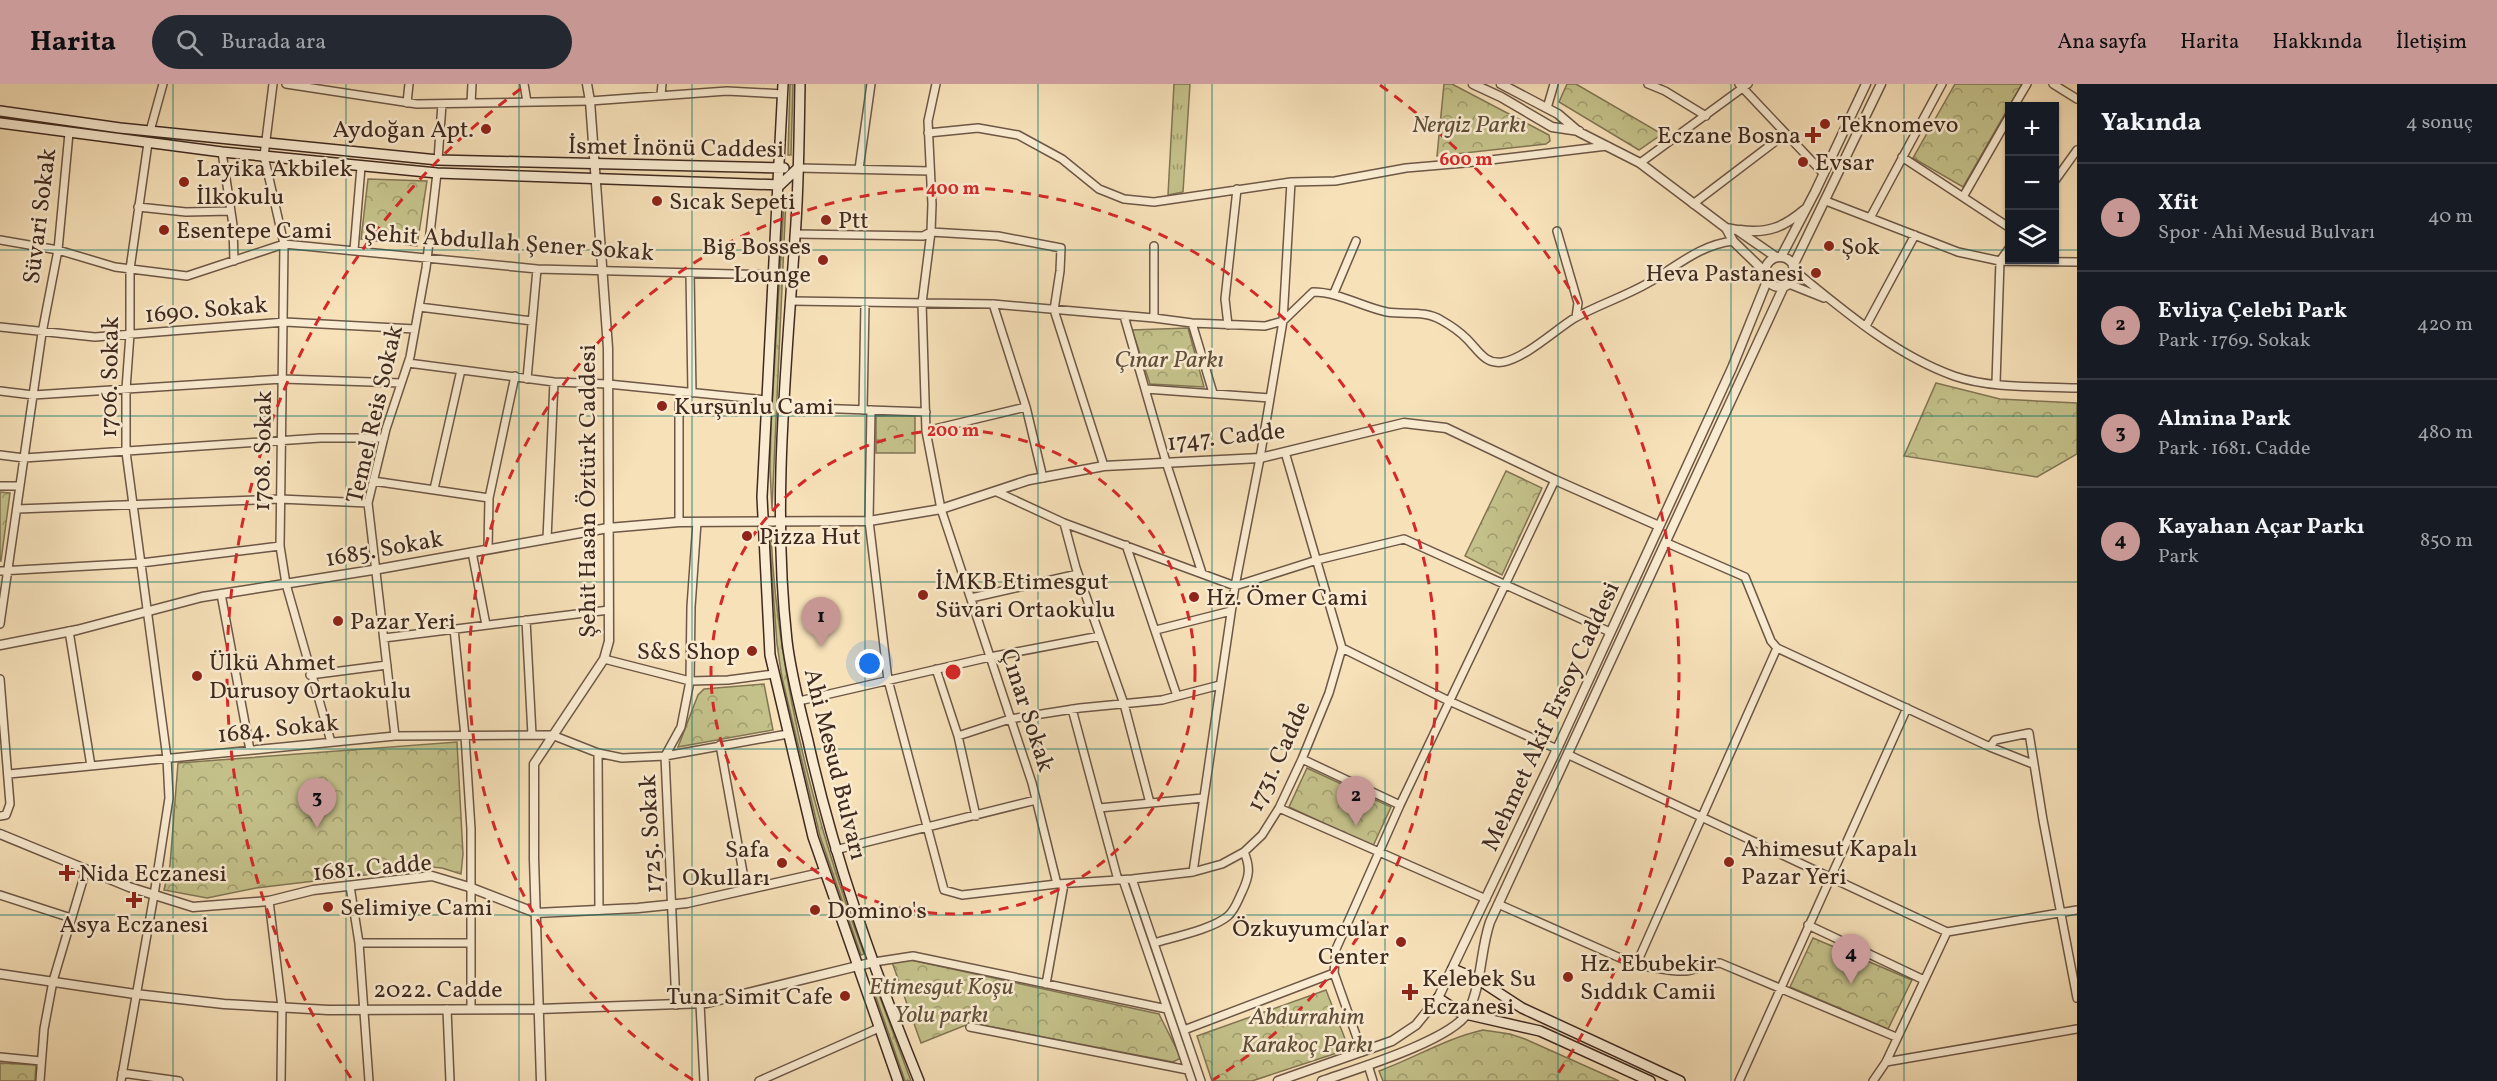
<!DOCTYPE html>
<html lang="tr">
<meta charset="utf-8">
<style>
body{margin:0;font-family:Vollkorn,serif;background:#242831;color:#f1f3f6}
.controls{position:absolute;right:18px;top:18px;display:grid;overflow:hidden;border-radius:0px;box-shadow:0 2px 4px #0004}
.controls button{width:54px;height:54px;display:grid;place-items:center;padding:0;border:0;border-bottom:2px solid #363941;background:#171b24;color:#f1f3f6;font:30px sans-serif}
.you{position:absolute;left:870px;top:580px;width:21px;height:21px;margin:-15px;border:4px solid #fff;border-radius:50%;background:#1a73e8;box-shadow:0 0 0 9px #1a73e833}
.badge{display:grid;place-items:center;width:39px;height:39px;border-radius:50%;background:#c59692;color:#111;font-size:20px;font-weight:700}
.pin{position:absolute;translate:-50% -50px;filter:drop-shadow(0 2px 3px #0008)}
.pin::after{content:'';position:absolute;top:32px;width:21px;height:18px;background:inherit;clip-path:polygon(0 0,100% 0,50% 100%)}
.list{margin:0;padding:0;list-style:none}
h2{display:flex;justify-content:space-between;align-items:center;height:78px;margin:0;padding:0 24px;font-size:26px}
h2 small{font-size:20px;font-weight:400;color:#9ea1a6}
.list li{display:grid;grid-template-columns:39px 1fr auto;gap:18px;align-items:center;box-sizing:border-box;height:108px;padding:0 24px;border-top:2px solid #363941}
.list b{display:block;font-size:22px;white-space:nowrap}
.list p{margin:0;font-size:20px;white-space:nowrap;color:#9ea1a6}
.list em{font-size:20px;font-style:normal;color:#9ea1a6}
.icon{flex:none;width:33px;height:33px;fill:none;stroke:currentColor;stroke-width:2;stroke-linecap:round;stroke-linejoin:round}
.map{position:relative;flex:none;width:2077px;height:997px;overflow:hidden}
header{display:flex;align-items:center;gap:36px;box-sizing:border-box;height:84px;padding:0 30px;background:#c59692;color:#111}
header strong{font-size:28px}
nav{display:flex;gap:33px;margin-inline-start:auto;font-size:21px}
.search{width:420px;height:54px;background:#242831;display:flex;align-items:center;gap:15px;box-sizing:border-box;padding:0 21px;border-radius:33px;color:#9ea1a6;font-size:22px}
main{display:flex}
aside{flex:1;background:#171b24}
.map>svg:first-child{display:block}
</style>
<header>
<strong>Harita</strong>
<div class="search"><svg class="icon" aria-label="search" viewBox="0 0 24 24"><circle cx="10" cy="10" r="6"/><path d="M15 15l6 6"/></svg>Burada ara</div>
<nav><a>Ana sayfa</a><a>Harita</a><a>Hakkında</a><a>İletişim</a></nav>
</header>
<main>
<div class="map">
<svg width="2077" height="997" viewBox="0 0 2077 997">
<defs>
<pattern id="grass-tufts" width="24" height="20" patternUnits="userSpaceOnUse" patternTransform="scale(1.5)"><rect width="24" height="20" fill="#c4c18a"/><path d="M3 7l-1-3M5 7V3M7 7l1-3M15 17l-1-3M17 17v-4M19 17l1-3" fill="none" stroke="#a19d70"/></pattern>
<pattern id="park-crowns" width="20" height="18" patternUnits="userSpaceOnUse" patternTransform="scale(1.5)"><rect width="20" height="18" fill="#c4c18a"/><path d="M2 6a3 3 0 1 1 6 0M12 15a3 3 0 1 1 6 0" fill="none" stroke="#a19d70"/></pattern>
</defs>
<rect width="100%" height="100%" fill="#f7e1b9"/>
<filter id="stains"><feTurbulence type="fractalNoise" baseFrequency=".00333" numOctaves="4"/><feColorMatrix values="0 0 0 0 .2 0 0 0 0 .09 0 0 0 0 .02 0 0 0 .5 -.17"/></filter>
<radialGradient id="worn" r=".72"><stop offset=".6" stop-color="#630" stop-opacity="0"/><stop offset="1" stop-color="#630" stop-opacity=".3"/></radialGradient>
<!-- grass -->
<path fill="url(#grass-tufts)" stroke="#827554" stroke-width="1.5" d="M790 0H793L791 71H788Z
M1174 0H1190L1183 108 1168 111Z
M784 115H786L772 425 770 386 771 342Z
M769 452H771C778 596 814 735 864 870L861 871 820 752 782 594 777 560Z
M874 897 911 997H905L871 899Z"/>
<!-- park -->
<path fill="url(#park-crowns)" stroke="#827554" stroke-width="1.5" d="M1444 0H1452L1549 51 1550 57 1546 60 1437 72Z
M1567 0H1576L1662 50 1639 66 1559 18Z
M1955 0H2022L1963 103 1913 74Z
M368 95 427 97 417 162 361 155Z
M1188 244 1204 303 1150 300 1132 246Z
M1936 299 2000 315 2077 319V370L2037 393 1904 372Z
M876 332H915V369H876Z
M1506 387 1542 404 1502 491 1465 472Z
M0 408 10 409 1 477H0Z
M764 600 773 646 678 663 698 611 704 605Z
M457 658 463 770 461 790 442 784 421 782 390 788 256 804 207 814 164 806 170 781 178 679Z
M1307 684 1391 723 1373 762 1289 723Z
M1813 854 1912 896 1888 945 1790 903Z
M906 875 1159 930 1181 974 1173 978 971 939 921 959 892 878Z
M1326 906 1349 965 1252 997H1212L1197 952Z
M1483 946 1510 950 1525 955 1619 997H1383L1379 987C1414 974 1447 954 1483 946Z
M0 979 36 981 35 997H0Z"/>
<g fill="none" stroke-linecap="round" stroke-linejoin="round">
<defs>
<path id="minor" d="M273 0 264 72 284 160 280 462 286 500 331 658
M286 0 417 20 590 17 727 7 783 10
M524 0 527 18
M936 0 928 37 932 120 931 148 922 219 926 347 941 425 1032 699 1057 800
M1648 0 1665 7 1706 32
M1739 0 1824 90
M2053 0 2077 15
M661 11 662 0
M407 19 409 0
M471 19 472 0
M2014 22 2027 0
M1547 24 1554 0
M150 47 163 0
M928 49 978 44 1018 51 1062 75 1099 105 1124 115 1154 118 1291 98 1335 97 1406 84 1465 79 1607 62
M222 68 233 141 234 177
M1902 73 2010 144
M438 76 442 20
M1640 79 1748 0
M798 84 930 87
M859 85 871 0
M2054 98 2077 66
M1963 113 2010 31
M1826 117 1958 168 2000 177 2077 178
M1693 120 1785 50
M138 123 186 128 231 127
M1870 134 1942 0
M1557 147 1578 219 1576 233
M796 150 923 152 931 148 998 152 1061 164 1060 187 1054 226 1104 382
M0 156 58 166 115 183 187 192 284 160 537 185 773 191
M1154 162V234
M354 166 361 83
M1795 187C1843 226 1895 271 1954 292 1992 305 2038 302 2077 304
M690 189 692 309
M1789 200 1824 214
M1334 209 1356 157
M791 217 993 220 1154 234 1192 239 1265 242 1283 237 1313 208C1339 208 1362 223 1387 228 1405 231 1425 226 1441 236 1450 241 1460 248 1467 255 1478 266 1485 281 1503 278 1525 274 1554 247 1573 235 1597 221 1624 213 1648 199 1676 183 1699 161 1733 157
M993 220 1026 323 1043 394
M419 223 532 237
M1124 232 1166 378 1202 489
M1192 239 1213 309
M1228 241 1225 215 1237 105
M1866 242 1915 151
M0 243 95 253 285 238 415 245
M408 279 554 298 608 300 766 316
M527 295 537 185
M1996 299 2000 177 2010 163
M1146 305 1270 314
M0 307 33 311 283 295 401 299
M783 323 926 328
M863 326 865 219
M871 326 869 437 888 596 944 806 962 811 1057 800 1132 795 1193 788 1222 780 1244 768 1262 751 1279 724 1302 675 1329 609 1342 564 1285 368
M926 347 1026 323
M0 371 24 374 320 354H384
M373 397 489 414
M0 402H20
M434 405 461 286
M997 408 1064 439 1235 502 1317 476 1404 455 1610 548
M17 425 280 415 368 419
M679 438V308
M1064 439 1076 484 1124 620 1150 719
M547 455 554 298
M1126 461 1177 612
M488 465 489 414 515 292
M472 468 486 541
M0 487 141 479 280 462
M221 510 250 666
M971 514 1078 490
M526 536 532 651
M0 540 42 249 58 166 69 49
M454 545 465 652 471 745V925
M1156 546 1231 527
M69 547 91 682
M384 554 609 526
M1342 564 1449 617 1557 665
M1777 564 1990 663 2033 680
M604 575 690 597 728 596 774 590
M936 585 958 652 976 732
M310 591 387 581
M0 595 10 720 6 731 0 732
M799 617 990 573 1100 552
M1072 625 1118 796
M395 652 368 419 386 345 410 273 426 184 437 89
M958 652 1010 635 1080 624 1162 616 1220 601
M720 661 746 805
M1990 663 1995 656 2029 649 2043 736 2077 914
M598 669 599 826
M1569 671 1947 848 2077 826
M1302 675 1400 721
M9 690 395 652 552 651 598 669 622 674 665 672 788 650
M1099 724 1203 714
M1279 724 1486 815
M835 766 1036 716
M1193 788 1235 502 1260 374 1283 237 1291 98
M1132 795 1201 997
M1123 796 1192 997
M350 802 359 859 369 997
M0 811 71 834
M269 817 282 923 281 997
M1498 820 1636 881 1777 564 1771 557 1745 493 1667 459
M1808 841 1924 896
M359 859H470
M1154 859C1174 853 1213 845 1228 832 1235 826 1238 816 1242 808 1249 793 1251 784 1244 768
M874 878 913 872 1167 925
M1636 881C1652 883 1670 888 1686 887 1698 886 1707 879 1720 879L1896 953
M1046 900 1064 800
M700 920 704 997
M676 921 665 672 681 643 690 597 691 523 697 438
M447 925 450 997
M970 943 1188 986
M1184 946 1334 889
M1362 968 1334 889 1336 865 1400 721 1555 396
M0 973 41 977
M1886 978 2077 945
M1368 981 1373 997
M122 989 179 997
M40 997 44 945 53 897 86 786
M121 997 154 811 169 714 167 674 126 368V305L130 250V185L148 59
M759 997 879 944
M1739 997 1907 624
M1873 997 1886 978 1947 848"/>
<path id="tertiary" d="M1473 0 1501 13 1552 43 1579 47
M1501 0 1558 30 1579 48 1640 79 1726 144 1737 146 1776 173
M1726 144 1733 157 1765 188
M1740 146C1767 150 1784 143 1804 126
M1765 188a15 15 0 1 1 30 0a15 15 0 1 1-30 0Z
M1781 173 1815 108 1866 0
M1793 182 1881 0
M0 561 77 546 202 513 379 485 608 444 679 438 869 437 941 425 1029 396 1104 382 1260 374 1404 339 1446 344 1555 396 1659 442
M0 750 129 803 193 823 269 817 313 806 432 792 469 803 536 829 638 824 687 819 825 788
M0 890 135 910 224 920 328 926 539 925 707 919 874 878
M541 997 534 775V680L604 575 609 557 608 264 590 17 587 0
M1278 997 1392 957 1416 941 1438 914 1557 665 1732 284 1767 197
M1322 997C1353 986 1453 956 1468 928 1482 900 1480 867 1490 838L1784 202"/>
<path id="secondary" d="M783 0 762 413 770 571 813 753 898 997
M800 0C799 51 799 102 795 153 786 288 772 422 787 557 791 591 800 624 808 657 834 774 874 886 919 997
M0 27 120 44 438 76 784 84
M0 39 222 68 437 89 780 101 798 84
M1453 885 1479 896 1522 924 1680 997
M1438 914 1461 929 1540 947 1650 997"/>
</defs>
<!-- minor casing -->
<use href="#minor" stroke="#6d5746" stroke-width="10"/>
<!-- tertiary casing -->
<use href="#tertiary" stroke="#6d5746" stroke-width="11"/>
<!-- secondary casing -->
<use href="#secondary" stroke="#3f291f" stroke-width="12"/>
<!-- minor -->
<use href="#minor" stroke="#faecd2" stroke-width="7"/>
<!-- tertiary -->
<use href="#tertiary" stroke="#faecd2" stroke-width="8"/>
<!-- secondary -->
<use href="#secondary" stroke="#faecd2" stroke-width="9"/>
</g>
<!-- grid -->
<path fill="none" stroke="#0f766e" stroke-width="1.5" stroke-opacity="0.55" d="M173 0V997M346 0V997M519 0V997M692 0V997M865 0V997M1038 0V997M1212 0V997M1385 0V997M1558 0V997M1731 0V997M1904 0V997M0 166H2010M2054 166H2077M0 332H2077M0 498H2077M0 665H2077M0 831H2077"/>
<!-- distance rings -->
<g fill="none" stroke="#d62828" stroke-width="3" stroke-dasharray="10 8">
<circle cx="953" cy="588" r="242"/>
<path d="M693 996A484 484 0 1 1 1213 996"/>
<path d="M351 994A726 726 0 0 1 526 1M1380 1A726 726 0 0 1 1555 994"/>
</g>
<!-- markers -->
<g fill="#8f2418" stroke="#faecd2" stroke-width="2">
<circle cx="1825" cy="40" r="6"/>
<circle cx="486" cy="45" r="6"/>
<path d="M1810 42h6v6h6v6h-6v6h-6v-6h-6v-6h6z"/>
<circle cx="1803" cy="78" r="6"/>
<circle cx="184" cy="98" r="6"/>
<circle cx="657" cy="117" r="6"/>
<circle cx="826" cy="136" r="6"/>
<circle cx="164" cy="146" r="6"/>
<circle cx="1829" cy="162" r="6"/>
<circle cx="823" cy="176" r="6"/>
<circle cx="1816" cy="189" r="6"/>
<circle cx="662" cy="322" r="6"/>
<circle cx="747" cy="452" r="6"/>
<circle cx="923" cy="511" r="6"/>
<circle cx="1194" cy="513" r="6"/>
<circle cx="338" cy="537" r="6"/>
<circle cx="752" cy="567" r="6"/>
<circle cx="197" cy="592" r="6"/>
<circle cx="1729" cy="778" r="6"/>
<circle cx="782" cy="779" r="6"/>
<path d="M64 780h6v6h6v6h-6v6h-6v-6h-6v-6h6z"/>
<path d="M131 807h6v6h6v6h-6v6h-6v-6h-6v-6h6z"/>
<circle cx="328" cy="823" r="6"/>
<circle cx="815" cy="826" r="6"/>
<circle cx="1401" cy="858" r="6"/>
<circle cx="1568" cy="893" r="6"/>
<path d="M1407 899h6v6h6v6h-6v6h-6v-6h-6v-6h6z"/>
<circle cx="845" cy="912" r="6"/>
</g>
<g text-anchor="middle" stroke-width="5" stroke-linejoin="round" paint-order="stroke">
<!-- park labels -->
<g font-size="24" font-style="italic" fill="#604f3a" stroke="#faecd2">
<text x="1469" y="48">Nergiz Parkı</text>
<text x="1169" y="283">Çınar Parkı</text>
<text x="941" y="910">Etimesgut Koşu<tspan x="941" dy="28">Yolu parkı</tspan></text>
<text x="1307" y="940">Abdurrahim<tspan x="1307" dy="28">Karakoç Parkı</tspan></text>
</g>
<!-- poi labels -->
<g font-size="24" fill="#3f291f" stroke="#faecd2" text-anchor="start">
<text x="1837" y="48">Teknomevo</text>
<text x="474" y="53" text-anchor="end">Aydoğan Apt.</text>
<text x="1801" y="59" text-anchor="end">Eczane Bosna</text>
<text x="1815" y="86">Evsar</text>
<text x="196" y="92">Layika Akbilek<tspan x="196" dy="28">İlkokulu</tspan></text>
<text x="669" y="125">Sıcak Sepeti</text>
<text x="838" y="144">Ptt</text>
<text x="176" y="154">Esentepe Cami</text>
<text x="811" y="170" text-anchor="end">Big Bosses<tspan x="811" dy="28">Lounge</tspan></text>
<text x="1841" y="170">Şok</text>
<text x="1804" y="197" text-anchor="end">Heva Pastanesi</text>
<text x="674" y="330">Kurşunlu Cami</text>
<text x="759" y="460">Pizza Hut</text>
<text x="935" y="505">İMKB Etimesgut<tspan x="935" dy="28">Süvari Ortaokulu</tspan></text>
<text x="1206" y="521">Hz. Ömer Cami</text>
<text x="350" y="545">Pazar Yeri</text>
<text x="740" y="575" text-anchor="end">S&amp;S Shop</text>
<text x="209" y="586">Ülkü Ahmet<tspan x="209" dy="28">Durusoy Ortaokulu</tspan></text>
<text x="1741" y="772">Ahimesut Kapalı<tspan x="1741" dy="28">Pazar Yeri</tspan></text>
<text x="770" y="773" text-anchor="end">Safa<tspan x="770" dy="28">Okulları</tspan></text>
<text x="79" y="797">Nida Eczanesi</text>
<text x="340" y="831">Selimiye Cami</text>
<text x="827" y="834">Domino's</text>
<text x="134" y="848" text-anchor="middle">Asya Eczanesi</text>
<text x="1389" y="852" text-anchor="end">Özkuyumcular<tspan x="1389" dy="28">Center</tspan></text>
<text x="1580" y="887">Hz. Ebubekir<tspan x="1580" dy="28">Sıddık Camii</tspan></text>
<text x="1422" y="902">Kelebek Su<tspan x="1422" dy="28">Eczanesi</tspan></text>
<text x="833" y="920" text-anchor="end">Tuna Simit Cafe</text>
</g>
<!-- street labels -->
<g font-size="24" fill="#3f291f" stroke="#faecd2">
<text transform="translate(676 63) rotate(1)" y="8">İsmet İnönü Caddesi</text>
<text transform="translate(39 132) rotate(-83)" y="8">Süvari Sokak</text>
<text transform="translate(509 158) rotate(4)" y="8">Şehit Abdullah Şener Sokak</text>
<text transform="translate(206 225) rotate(-5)" y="8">1690. Sokak</text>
<text transform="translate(109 293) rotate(-89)" y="8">1706. Sokak</text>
<text transform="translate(374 330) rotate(-77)" y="8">Temel Reis Sokak</text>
<text transform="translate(1226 352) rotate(-6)" y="8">1747. Cadde</text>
<text transform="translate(262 367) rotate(-89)" y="8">1708. Sokak</text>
<text transform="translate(587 407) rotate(-90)" y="8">Şehit Hasan Öztürk Caddesi</text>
<text transform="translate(384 464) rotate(-10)" y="8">1685. Sokak</text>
<text transform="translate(1028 626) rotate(72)" y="8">Çınar Sokak</text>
<text transform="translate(1550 632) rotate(-65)" y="8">Mehmet Akif Ersoy Caddesi</text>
<text transform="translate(278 644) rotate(-6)" y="8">1684. Sokak</text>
<text transform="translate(1278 672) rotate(-65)" y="8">1731. Cadde</text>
<text transform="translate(836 680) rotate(76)" y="8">Ahi Mesud Bulvarı</text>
<text transform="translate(650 750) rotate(-93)" y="8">1725. Sokak</text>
<text transform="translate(372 783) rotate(-5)" y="8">1681. Cadde</text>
<text x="438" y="913">2022. Cadde</text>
</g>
</g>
<circle cx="953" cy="588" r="9" fill="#d62828" stroke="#faecd2" stroke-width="3"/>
<g font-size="18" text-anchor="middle" font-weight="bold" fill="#d62828" stroke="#faecd2" stroke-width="5" stroke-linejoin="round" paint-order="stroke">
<text x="1466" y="81">600 m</text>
<text x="953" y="110">400 m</text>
<text x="953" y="352">200 m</text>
</g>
<rect width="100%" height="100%" filter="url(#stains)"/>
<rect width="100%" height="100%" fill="url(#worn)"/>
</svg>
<div class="controls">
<button>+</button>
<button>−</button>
<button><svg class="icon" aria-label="layers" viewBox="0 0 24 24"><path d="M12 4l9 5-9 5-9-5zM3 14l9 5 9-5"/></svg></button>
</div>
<div class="you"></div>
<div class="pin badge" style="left:821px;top:563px">1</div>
<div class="pin badge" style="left:1356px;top:742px">2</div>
<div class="pin badge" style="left:317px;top:744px">3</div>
<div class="pin badge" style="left:1851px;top:900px">4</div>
</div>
<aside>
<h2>Yakında<small>4 sonuç</small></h2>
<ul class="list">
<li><span class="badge">1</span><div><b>Xfit</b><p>Spor · Ahi Mesud Bulvarı</p></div><em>40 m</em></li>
<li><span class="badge">2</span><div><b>Evliya Çelebi Park</b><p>Park · 1769. Sokak</p></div><em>420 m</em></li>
<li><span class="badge">3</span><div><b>Almina Park</b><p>Park · 1681. Cadde</p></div><em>480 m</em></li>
<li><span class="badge">4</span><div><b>Kayahan Açar Parkı</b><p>Park</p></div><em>850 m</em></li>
</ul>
</aside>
</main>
